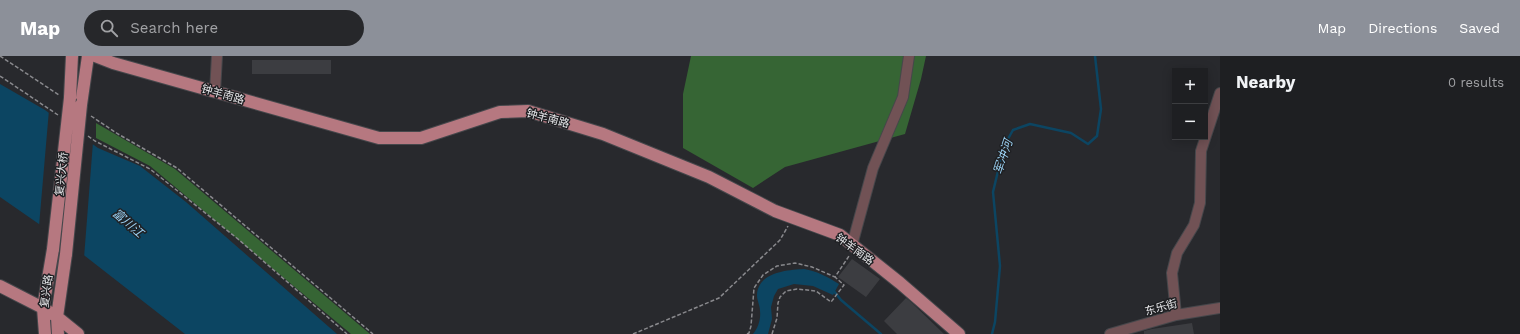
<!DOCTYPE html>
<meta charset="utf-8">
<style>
body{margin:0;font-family:"Work Sans","Noto Sans SC",sans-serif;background:#26272a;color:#f1f3f6}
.controls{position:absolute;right:12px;top:12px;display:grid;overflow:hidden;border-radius:0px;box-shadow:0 2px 10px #0003}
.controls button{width:36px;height:36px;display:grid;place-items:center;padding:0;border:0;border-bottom:1px solid #3c3d40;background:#1e1f22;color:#f1f3f6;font:20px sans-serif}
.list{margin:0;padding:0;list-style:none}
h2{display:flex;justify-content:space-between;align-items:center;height:52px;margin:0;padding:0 16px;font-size:17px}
h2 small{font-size:13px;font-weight:400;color:#a1a2a5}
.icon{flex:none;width:22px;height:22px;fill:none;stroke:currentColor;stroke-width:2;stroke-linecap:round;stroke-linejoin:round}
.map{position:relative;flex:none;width:1220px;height:278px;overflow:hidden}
header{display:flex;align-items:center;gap:24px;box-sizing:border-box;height:56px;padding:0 20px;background:#8c9099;color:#fff}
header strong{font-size:19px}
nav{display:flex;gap:22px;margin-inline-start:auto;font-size:14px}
.search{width:280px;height:36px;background:#26272a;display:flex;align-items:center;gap:10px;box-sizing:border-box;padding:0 14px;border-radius:22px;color:#a1a2a5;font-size:15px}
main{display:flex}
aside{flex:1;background:#1e1f22}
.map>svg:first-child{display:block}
</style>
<header>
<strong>Map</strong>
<div class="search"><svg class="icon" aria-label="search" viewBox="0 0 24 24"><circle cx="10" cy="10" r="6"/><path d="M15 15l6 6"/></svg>Search here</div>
<nav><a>Map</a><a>Directions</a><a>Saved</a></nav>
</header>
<main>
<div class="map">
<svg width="1220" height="278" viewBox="0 0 1220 278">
<rect width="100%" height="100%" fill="#28292d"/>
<!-- forest -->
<path fill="#366534" d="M691 0H926L921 23 905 78 785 111 753 132 683 92V38Z
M96 67 175 113 370 278H351L150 110 96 82Z"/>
<!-- water -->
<path fill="#0c4562" d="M0 28 45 54 98 92 140 110 186 146 337 278H185L85 200 0 141Z
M804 213C817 215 828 221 839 228L833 239 813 230 794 228 778 233 774 240 771 251 772 263 768 278H753C758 272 761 263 760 255 760 249 757 245 757 239 758 216 787 214 804 213Z"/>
<!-- pier -->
<path fill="#28292d" d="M49 54 93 86 84 202 39 170Z"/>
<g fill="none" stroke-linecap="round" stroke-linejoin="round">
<!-- stream -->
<path stroke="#0c4562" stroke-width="2.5" d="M833 234 841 244 881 278
M992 278 995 266 1000 210 993 136 1004 90 1013 74 1030 68 1071 77 1088 88 1097 80 1101 53 1095 0"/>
</g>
<!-- building -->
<path fill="#3c3d41" d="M252 4H331V18H252Z
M852 203 880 223 866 241 838 221Z
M906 242 911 246 944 278H897L884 265Z
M1192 267 1194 278H1144V275L1152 273Z"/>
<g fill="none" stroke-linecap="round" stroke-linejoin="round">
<defs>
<path id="minor" d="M215 36 217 0
M852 189 873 112 903 41 909 0
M1176 259 1172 217 1177 197 1194 169 1200 147 1201 95 1220 37
M1110 278 1176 259 1220 252"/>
<path id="major" d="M95 0 113 7 379 82H421L500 56 528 55 603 78 709 121 775 155 840 179 900 227 959 278
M70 42 72 0
M81 49 88 0
M0 230 43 252 57 261 78 278
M45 278 43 252 53 193
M58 278 57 261 66 198"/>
</defs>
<!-- minor casing -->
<use href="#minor" stroke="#46474b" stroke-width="12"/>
<!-- major casing -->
<use href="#major" stroke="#46474b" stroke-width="14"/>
<!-- path -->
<path stroke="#89898d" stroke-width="1.5" stroke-dasharray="4 2" stroke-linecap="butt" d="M0 0 59 39
M0 20 58 59
M91 60 118 78 177 112 373 278
M88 80 95 85 150 113 238 183 347 278
M633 278 719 242 780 184 788 170
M747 278 749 277 751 270 754 232 763 219 777 210 795 207 812 211 835 221
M772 278 777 262 778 247 780 241 786 235 797 233 816 235 831 246 844 229 835 221 849 200"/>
<!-- minor -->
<use href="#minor" stroke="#715255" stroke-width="10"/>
<!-- major -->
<use href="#major" stroke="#b67880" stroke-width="12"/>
<defs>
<path id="major-bridge" d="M53 193 70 42
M66 198 81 49"/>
</defs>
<!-- major-bridge casing -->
<use href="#major-bridge" stroke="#46474b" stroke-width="14" stroke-linecap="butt"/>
<!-- major-bridge -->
<use href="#major-bridge" stroke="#b67880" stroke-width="12"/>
</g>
<g text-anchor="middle" stroke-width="3" stroke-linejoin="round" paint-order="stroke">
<!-- street labels -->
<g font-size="11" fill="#e5e5e8" stroke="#1f2023">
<text transform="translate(223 38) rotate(16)" y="4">钟羊南路</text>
<text transform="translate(548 62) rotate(15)" y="4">钟羊南路</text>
<text transform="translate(61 118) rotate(-84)" y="4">复兴大桥</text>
<text transform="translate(855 193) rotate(36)" y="4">钟羊南路</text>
<text transform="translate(46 235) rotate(-82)" y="4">复兴路</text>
<text transform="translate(1161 251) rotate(-15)" y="4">东乐街</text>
</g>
<!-- water labels -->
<g font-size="12" font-style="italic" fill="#9ad0f2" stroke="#1f2023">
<text transform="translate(1003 101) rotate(-72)" y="4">军冲河</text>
<text transform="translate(128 167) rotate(41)" y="4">富川江</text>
</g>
</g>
</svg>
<div class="controls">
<button>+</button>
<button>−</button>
</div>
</div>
<aside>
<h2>Nearby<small>0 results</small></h2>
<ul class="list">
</ul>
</aside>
</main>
